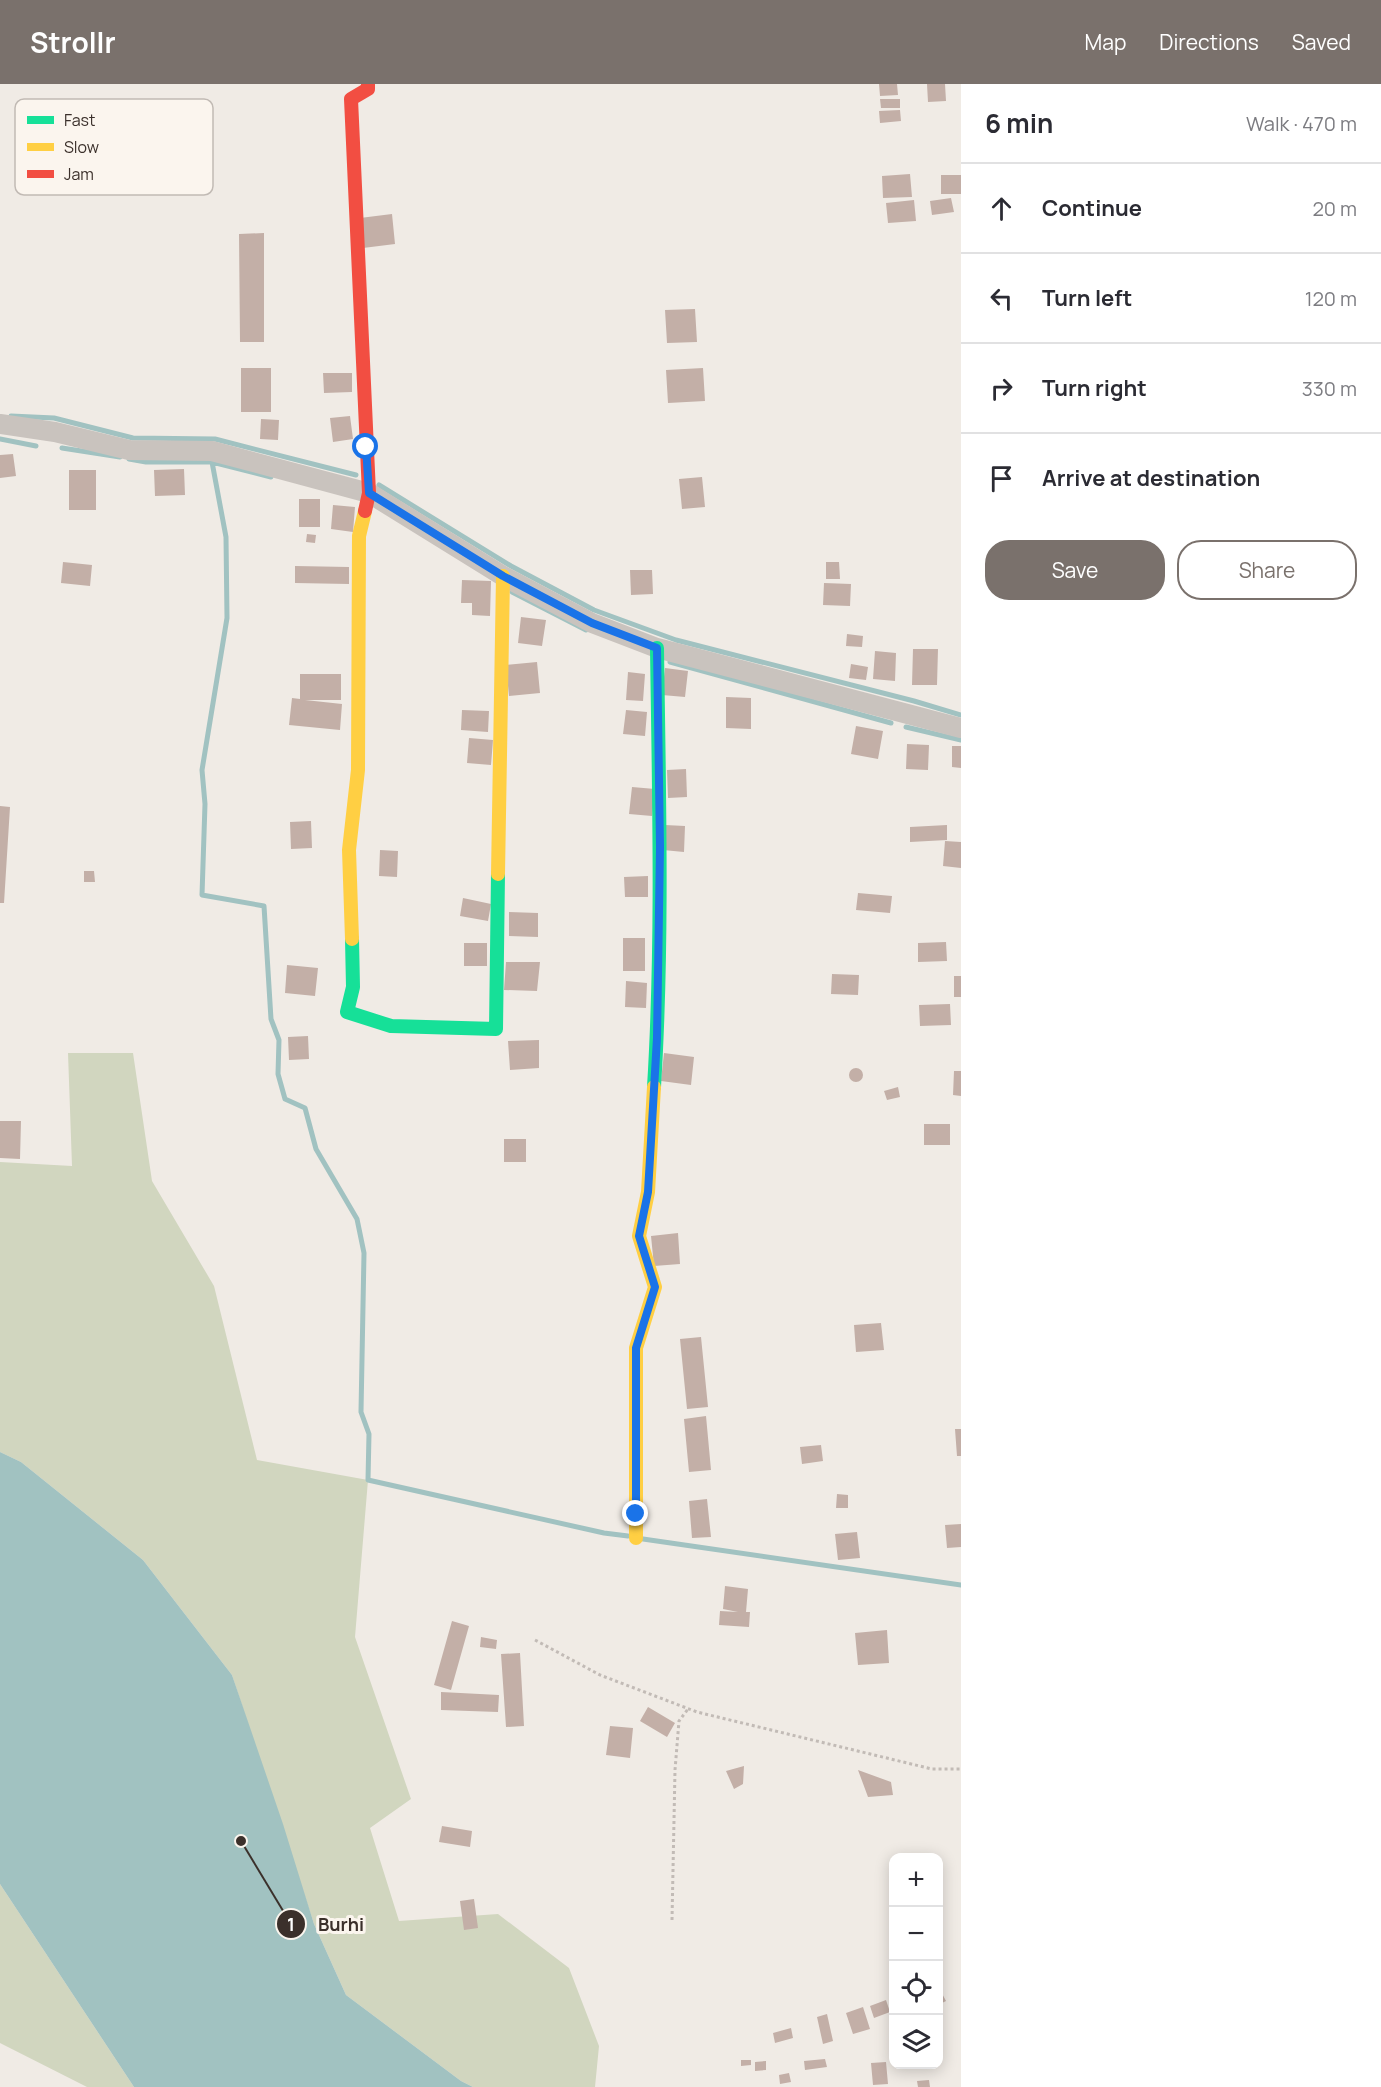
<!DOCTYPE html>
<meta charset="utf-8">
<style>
body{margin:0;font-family:Manrope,sans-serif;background:#f2f2f3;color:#2b2b33}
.controls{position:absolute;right:18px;bottom:18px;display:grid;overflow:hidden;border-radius:12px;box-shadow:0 3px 15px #0003}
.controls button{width:54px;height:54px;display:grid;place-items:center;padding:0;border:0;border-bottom:2px solid #e1e1e2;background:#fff;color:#2b2b33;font:30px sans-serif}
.stop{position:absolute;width:18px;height:18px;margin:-14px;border:4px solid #1a73e8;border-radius:50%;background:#fff}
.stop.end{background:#1a73e8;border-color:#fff;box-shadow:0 2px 6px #0008}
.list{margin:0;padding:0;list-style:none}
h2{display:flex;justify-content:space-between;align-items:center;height:78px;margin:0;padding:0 24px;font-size:26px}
h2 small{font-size:20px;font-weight:400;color:#7c7c81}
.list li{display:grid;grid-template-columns:39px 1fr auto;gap:18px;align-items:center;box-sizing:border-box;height:90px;padding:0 24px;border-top:2px solid #e1e1e2}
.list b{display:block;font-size:22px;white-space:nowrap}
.list em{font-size:20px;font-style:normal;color:#7c7c81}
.actions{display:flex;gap:12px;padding:18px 24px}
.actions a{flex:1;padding:14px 0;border:2px solid #7a716c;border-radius:24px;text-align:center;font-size:21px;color:#7a716c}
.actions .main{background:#7a716c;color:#fff}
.icon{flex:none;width:33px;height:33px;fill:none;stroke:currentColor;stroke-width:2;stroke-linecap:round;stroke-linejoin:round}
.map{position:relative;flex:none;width:961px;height:2003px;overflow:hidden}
header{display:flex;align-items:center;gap:36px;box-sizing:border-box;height:84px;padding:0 30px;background:#7a716c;color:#fff}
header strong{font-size:28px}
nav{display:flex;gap:33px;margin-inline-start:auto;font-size:21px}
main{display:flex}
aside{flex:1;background:#fff}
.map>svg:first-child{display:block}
</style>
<header>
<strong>Strollr</strong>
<nav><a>Map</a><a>Directions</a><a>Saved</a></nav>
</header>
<main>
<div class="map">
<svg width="961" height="2003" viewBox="0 0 961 2003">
<rect width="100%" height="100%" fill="#f0ebe5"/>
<!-- green -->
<path fill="#d1d6bf" d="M68 969H133L152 1097 214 1202 257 1376 368 1396 355 1553 411 1715 370 1744 399 1837 498 1830 569 1884 599 1962 595 2003H473L461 1997 346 1911 314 1840 232 1591 143 1476 21 1378 0 1368V1078L72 1082Z
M0 1800 134 2003H87L0 1959Z"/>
<!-- water -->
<path fill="#a1c2c1" d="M0 1368 21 1378 143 1476 232 1591 283 1740 314 1840 346 1911 461 1997 473 2003H134L0 1800Z"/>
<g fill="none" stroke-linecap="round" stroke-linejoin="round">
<!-- stream -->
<path stroke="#a1c2c1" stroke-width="5" d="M11 332 54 334 133 354 215 355 356 391
M0 355 36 362
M62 364 120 373
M129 375 146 378H212L271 393
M212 378 226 453 227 534 202 686 205 720 202 811 264 822 271 935 279 956 278 990 285 1015 305 1024 316 1065 357 1135 364 1169 361 1328 369 1350 368 1396 604 1449 628 1452
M379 401 511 482 594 526 676 556 914 617 961 631
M512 508 586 546
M670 578 891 639
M906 643 961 656
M643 1455 961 1501"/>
</g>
<!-- building -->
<path fill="#c3afa7" d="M879 0H897L898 11 880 12Z
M927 0H945L946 17 928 18Z
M880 15H900V24H881Z
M900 26 901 37 880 39 879 27Z
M910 90 912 113 883 114 882 92Z
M941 91H961V110H941Z
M951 114 954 128 932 131 930 117Z
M914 116 916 137 888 139 886 119Z
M392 130 395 160 363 164 360 134Z
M264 149V258H240L239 150Z
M695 225 697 258 667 259 665 226Z
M241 284H271V328H241Z
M703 284 705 317 668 319 666 286Z
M323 289H352V308L324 309Z
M350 332 353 355 333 358 330 334Z
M261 335 279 336 278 356 260 355Z
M13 370 16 392 0 394V371Z
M184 385 185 411 155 412 154 386Z
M69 386H96V426H69Z
M702 393 705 423 682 425 679 395Z
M299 415H320V443H299Z
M333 421 355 423 353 448 331 445Z
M307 450 316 451 315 459 306 458Z
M63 478 92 481 90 502 61 499Z
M826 478H839L840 495H826Z
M295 482 349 483V500L295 499Z
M630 486H652L653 510 631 511Z
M462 496 491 497 490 532 472 531V519H461Z
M824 499 851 500 850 522 823 521Z
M521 533 546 536 542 562 518 559Z
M847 550 863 552 862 563 846 562Z
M913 565H938L937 601H912Z
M875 567 896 569 895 597 873 595Z
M537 578 540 609 509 612 506 581Z
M851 580 868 583 866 596 849 594Z
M665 584 688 587 685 613 662 611Z
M628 588 645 590 643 617 626 616Z
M300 590H341V616H305L342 620 340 646 289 641 292 614 300 615Z
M726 613 751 614V645L726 644Z
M462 626 489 627 488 648 461 646Z
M626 626 647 628 645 652 623 650Z
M856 642 883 647 878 675 851 670Z
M469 654 493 656 491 681 467 679Z
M907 660 929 661 928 686 906 685Z
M952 662H961V684L952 683Z
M686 685 687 713 668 714 667 686Z
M632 703 655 705 652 732 629 730Z
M0 722 10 723 4 819H0Z
M311 737 312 764 291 765 290 738Z
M665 741 685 742 684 768 663 766Z
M947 741V756L910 758V743Z
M945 757 961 758V784L943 782Z
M380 766 398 767 397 793 379 792Z
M84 787H94L95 798H84Z
M648 792V813H625L624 793Z
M858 809 892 812 890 829 856 826Z
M463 814 491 820 488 837 460 832Z
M509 828 538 829V853L509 852Z
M623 854H645V887H623Z
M946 858 947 877 918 878V859Z
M464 859H487V882H464Z
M506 878H540L537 907 504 906Z
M287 881 318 884 315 912 285 909Z
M832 890 859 891 858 911 831 910Z
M954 892H961V913H954Z
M626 897 647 899 646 924 625 923Z
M950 920 951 941 920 942 919 921Z
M308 952 309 975 289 976 288 953Z
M539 956V984L510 986 508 957Z
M664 969 694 973 691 1001 661 997Z
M849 991a7 7 0 1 1 14 0a7 7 0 1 1-14 0Z
M954 987H961V1012L953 1011Z
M898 1003 900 1013 887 1016 884 1007Z
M0 1037H21L20 1075 0 1074Z
M924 1040H950V1061H924Z
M504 1055H526V1078H504Z
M678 1149 680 1180 654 1182 651 1152Z
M881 1239 884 1266 856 1268 854 1241Z
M701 1253 708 1323 687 1325 680 1255Z
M706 1332 711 1386 689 1388 684 1335Z
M955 1345H961V1372H957Z
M821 1361 823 1377 802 1380 800 1363Z
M837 1410 848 1411V1424H836Z
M707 1415 711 1453 692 1454 689 1417Z
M961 1440V1463L947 1464 945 1441Z
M857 1448 860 1474 838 1476 835 1450Z
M725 1502 748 1505 746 1528H750L749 1543 719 1541 720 1527 738 1528 723 1525Z
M452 1537 469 1542 451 1606 434 1601Z
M887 1546 889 1579 858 1581 855 1549Z
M481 1553 497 1556 496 1565 480 1563Z
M520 1569 524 1642 506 1643 501 1570Z
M441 1608 499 1611 498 1628 441 1626Z
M648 1623 675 1639 667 1653 640 1637Z
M610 1642 633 1644 630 1674 606 1671Z
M744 1682 743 1700 734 1705 726 1687Z
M858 1686 891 1698 893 1711 868 1713Z
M442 1742 472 1747 470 1763 439 1758Z
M474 1815 478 1844 464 1846 460 1817Z
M938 1902 946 1917 938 1921Z
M886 1916 890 1928 874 1934 870 1922Z
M863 1923 870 1945 853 1950 846 1929Z
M827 1930 833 1957 823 1960 817 1933Z
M791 1944 793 1954 775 1959 773 1949Z
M825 1975 827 1983 805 1986 804 1977Z
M741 1976H751V1981L741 1982Z
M766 1977V1986L755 1987V1978Z
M886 1978 888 2000 873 2001 871 1979Z
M789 1989 791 1998 780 2000 779 1991Z
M929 1996 930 2003H918L917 1997Z"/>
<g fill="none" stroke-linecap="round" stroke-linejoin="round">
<!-- path -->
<path stroke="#c2bbb6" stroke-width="3" stroke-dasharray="3 3" stroke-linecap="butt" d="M535 1556 600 1591 697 1628 932 1685H961
M672 1836 675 1686 679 1637 688 1625"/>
<!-- street -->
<path stroke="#c9c3be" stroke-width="20" d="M0 340 55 348 129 366 212 367 369 409 503 492 592 539 657 564 961 644"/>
<!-- fast -->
<path stroke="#16e098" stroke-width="14" d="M352 855 353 903 347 928 391 942 496 945 498 790
M654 1003C663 857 659 710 657 564"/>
<!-- slow -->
<path stroke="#ffcf43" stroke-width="14" d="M498 790 503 492
M352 855 349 766 358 686 359 452 365 427
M636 1454V1264L655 1203 639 1152 648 1108 654 1003"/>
<!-- jam -->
<path stroke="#f24e42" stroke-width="14" d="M365 427 369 409 351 15 368 5V0"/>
</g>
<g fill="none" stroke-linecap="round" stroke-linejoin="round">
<!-- route -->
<path stroke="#1a73e8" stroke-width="8" d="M366 363 369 409 503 492 592 539 657 564 660 763 657 954 648 1108 639 1152 655 1203 636 1264V1430"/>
</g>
<!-- legend -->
<rect x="15" y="15" width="198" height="96" rx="9" fill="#fbf5ee" stroke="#c1bab4" stroke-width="1.5"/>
<rect x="27" y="32" width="27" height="8" fill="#16e098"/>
<rect x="27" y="59" width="27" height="8" fill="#ffcf43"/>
<rect x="27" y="86" width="27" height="8" fill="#f24e42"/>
<g font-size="16" fill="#3b302b">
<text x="64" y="42">Fast</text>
<text x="64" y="69">Slow</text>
<text x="64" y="96">Jam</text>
</g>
<!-- callouts -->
<path fill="none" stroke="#3b302b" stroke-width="2" d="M241 1757L291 1840"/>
<g fill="#3b302b" stroke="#fbf5ee" stroke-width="2">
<circle cx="241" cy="1757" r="6"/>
<circle cx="291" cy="1840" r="15"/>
</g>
<g font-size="18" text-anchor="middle" font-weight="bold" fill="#fff">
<text x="291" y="1847">1</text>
</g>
<g font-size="18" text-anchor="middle" font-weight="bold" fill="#3b302b" stroke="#fbf5ee" stroke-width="6" stroke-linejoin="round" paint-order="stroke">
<text x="341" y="1847">Burhi</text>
</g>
</svg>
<div class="controls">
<button>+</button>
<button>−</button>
<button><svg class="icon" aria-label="locate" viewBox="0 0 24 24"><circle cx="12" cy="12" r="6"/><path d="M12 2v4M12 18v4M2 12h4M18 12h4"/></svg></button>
<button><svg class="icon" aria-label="layers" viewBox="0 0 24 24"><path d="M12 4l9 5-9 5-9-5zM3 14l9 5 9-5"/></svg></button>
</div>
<div class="stop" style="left:366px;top:363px"></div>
<div class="stop end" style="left:636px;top:1430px"></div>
</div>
<aside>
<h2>6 min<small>Walk · 470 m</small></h2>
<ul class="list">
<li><svg class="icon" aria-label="ahead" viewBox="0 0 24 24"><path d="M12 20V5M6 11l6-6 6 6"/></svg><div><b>Continue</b></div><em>20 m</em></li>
<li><svg class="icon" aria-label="left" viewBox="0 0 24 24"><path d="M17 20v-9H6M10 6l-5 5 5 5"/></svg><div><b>Turn left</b></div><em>120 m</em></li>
<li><svg class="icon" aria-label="right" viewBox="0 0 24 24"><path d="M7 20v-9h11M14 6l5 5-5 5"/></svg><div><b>Turn right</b></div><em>330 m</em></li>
<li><svg class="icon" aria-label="arrive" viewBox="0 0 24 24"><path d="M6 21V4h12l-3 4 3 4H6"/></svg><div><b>Arrive at destination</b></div></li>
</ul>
<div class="actions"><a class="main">Save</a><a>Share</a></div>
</aside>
</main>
